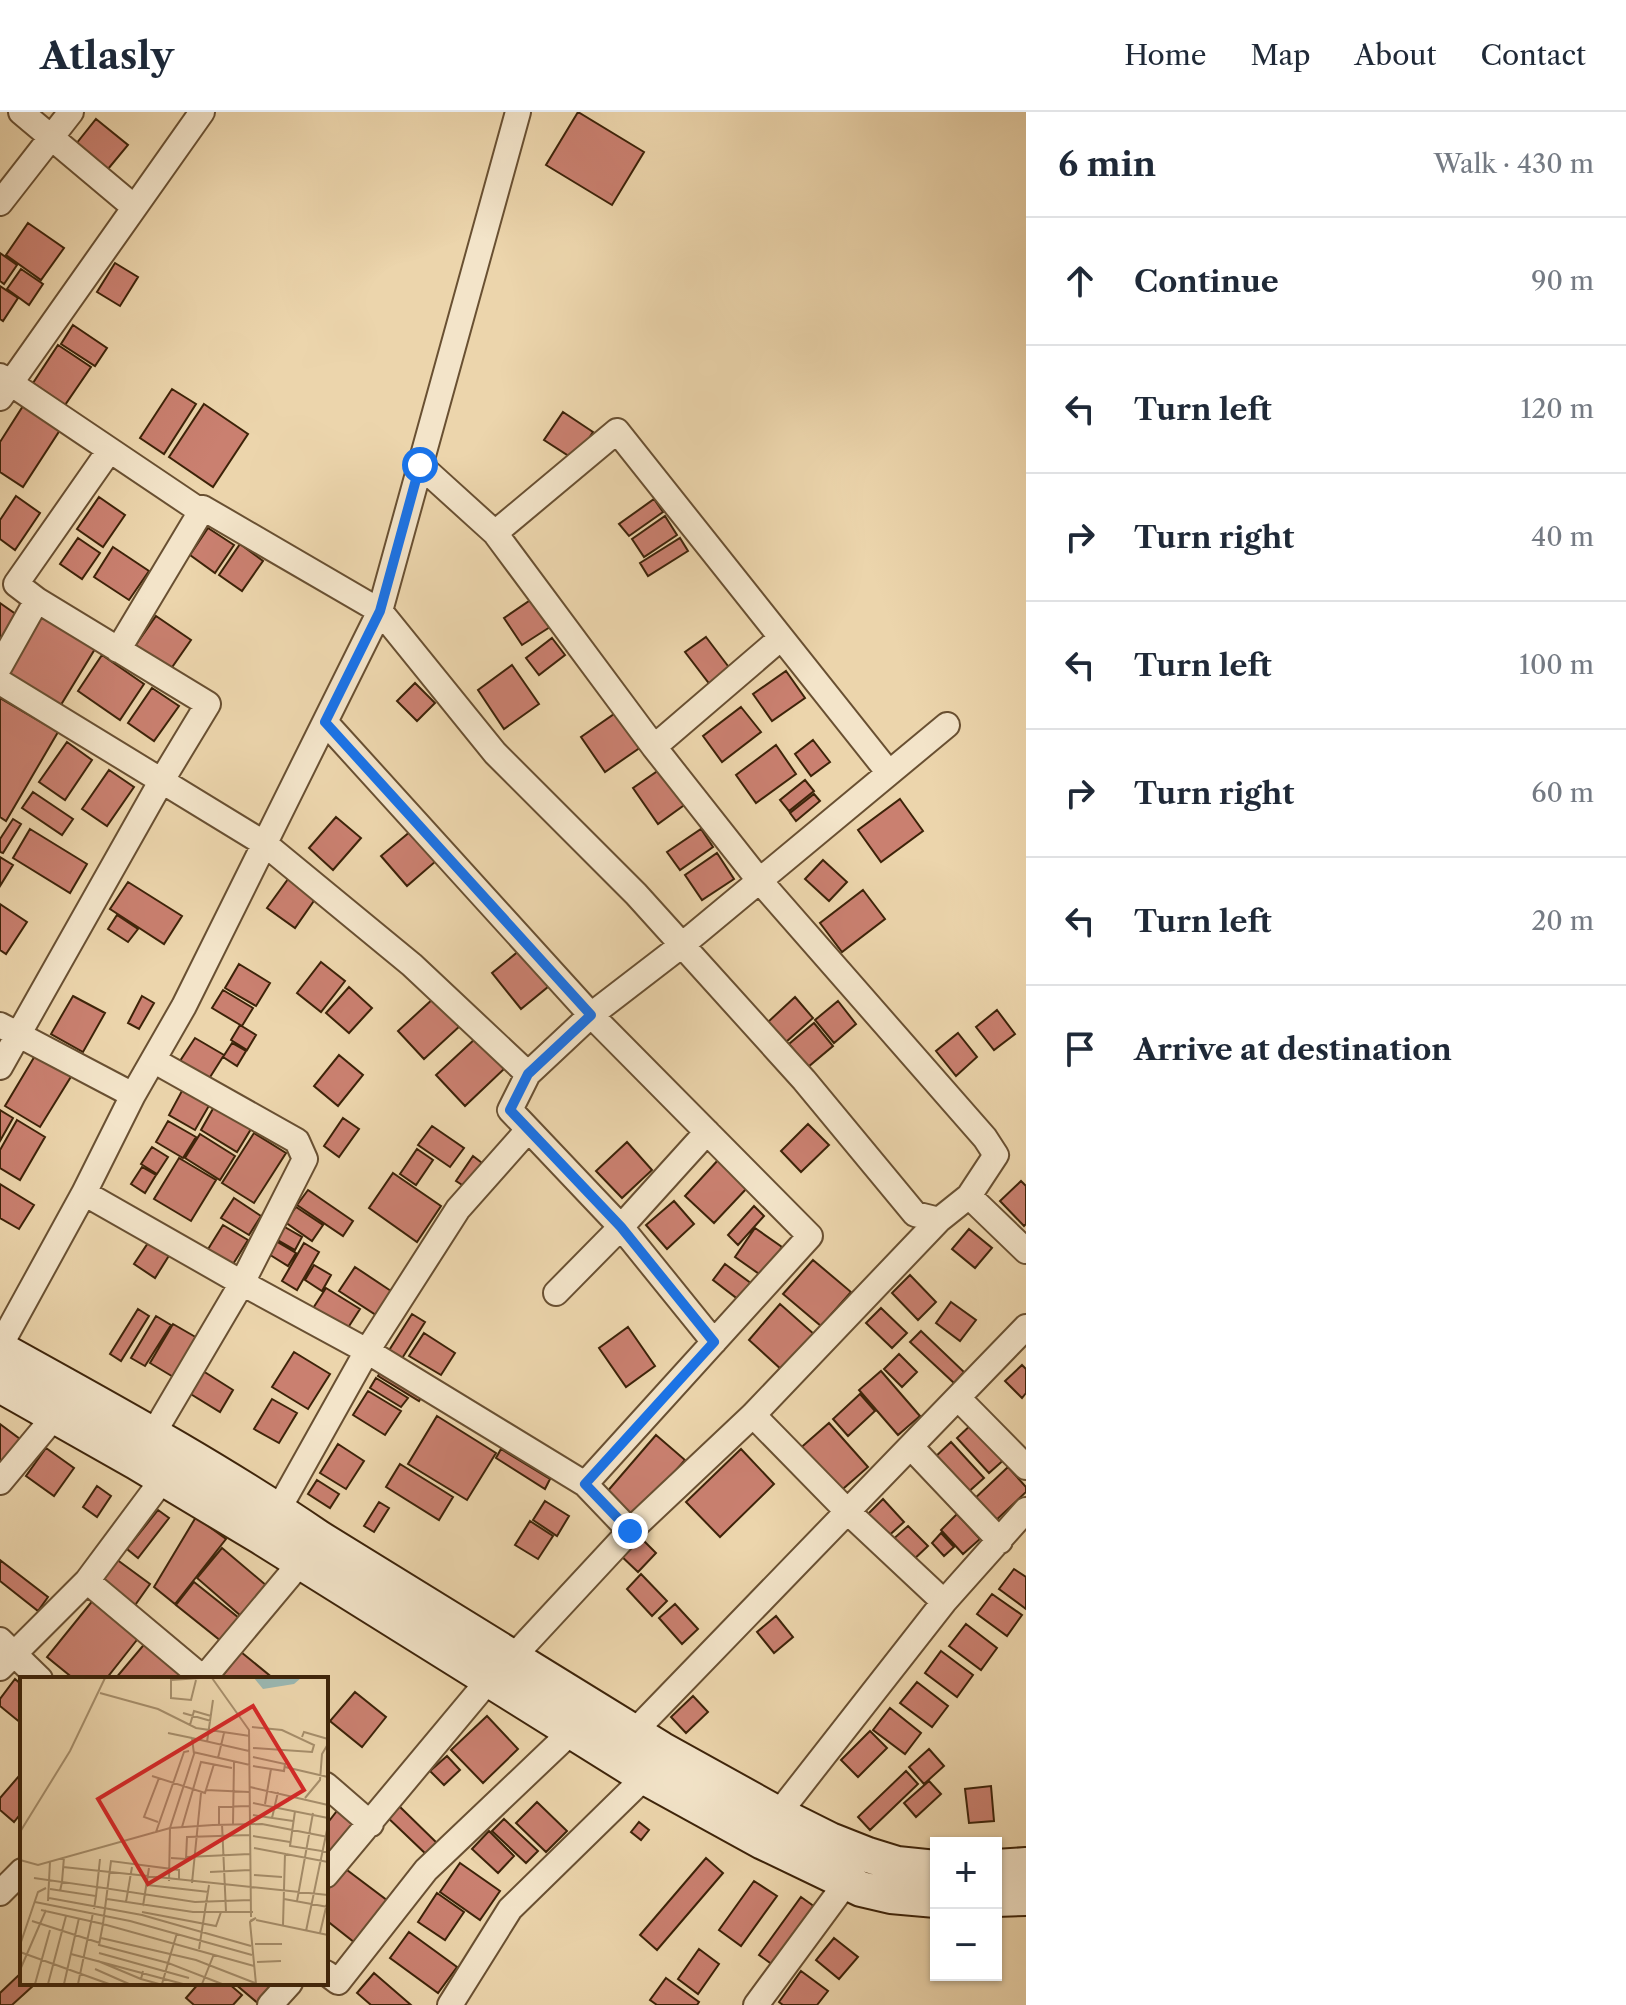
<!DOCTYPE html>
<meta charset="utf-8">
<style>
body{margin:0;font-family:"Libre Caslon Text",serif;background:#f2f2f3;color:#1f2937}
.controls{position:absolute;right:24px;bottom:24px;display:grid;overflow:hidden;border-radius:0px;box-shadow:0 2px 6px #0004}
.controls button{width:72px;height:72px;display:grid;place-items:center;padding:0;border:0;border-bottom:2px solid #e0e1e3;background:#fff;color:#1f2937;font:40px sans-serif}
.stop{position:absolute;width:24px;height:24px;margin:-18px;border:6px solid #1a73e8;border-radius:50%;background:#fff}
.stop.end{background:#1a73e8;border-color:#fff;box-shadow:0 2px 8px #0008}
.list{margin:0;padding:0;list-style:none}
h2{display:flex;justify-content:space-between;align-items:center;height:104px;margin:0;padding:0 32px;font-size:34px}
h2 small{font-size:26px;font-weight:400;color:#747a83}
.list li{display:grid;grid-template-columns:52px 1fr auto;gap:24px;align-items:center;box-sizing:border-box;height:128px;padding:0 32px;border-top:2px solid #e0e1e3}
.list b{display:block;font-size:30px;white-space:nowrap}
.list em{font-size:26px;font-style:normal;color:#747a83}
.icon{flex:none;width:44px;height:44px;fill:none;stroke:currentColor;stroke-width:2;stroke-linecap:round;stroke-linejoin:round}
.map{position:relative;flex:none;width:1026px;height:1893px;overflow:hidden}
header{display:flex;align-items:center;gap:48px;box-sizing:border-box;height:112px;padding:0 40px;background:#fff;border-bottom:2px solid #e0e1e3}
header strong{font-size:38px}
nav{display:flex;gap:44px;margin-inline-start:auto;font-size:28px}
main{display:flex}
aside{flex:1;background:#fff}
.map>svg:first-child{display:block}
</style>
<header>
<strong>Atlasly</strong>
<nav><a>Home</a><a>Map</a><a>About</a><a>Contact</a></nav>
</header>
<main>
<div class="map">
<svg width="1026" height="1893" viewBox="0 0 1026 1893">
<rect width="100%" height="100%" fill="#ecd5ac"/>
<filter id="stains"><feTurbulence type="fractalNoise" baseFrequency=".0025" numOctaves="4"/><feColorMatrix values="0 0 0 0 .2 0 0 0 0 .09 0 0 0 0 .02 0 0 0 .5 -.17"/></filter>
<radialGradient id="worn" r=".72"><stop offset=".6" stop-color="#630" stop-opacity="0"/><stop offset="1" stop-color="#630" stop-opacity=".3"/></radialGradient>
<!-- building -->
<path fill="#ca8070" stroke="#3d2309" stroke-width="2" d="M578 0 644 40 612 93 546 53Z
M96 7 128 33 108 57 76 32Z
M28 111 64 136 41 168 6 143Z
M0 141 17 153 4 172 0 169Z
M115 151 138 165 120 194 97 180Z
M21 157 43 172 29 193 7 177Z
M0 174 18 186 3 209 0 207Z
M73 213 107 236 95 254 61 232Z
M58 233 91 255 65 293 33 271Z
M172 277 196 292 164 342 140 326Z
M204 292 248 322 213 375 169 345Z
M23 294 60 318 23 375 0 360V330Z
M563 300 593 320 575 348 544 328Z
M16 384 40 401 15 438 0 427V408Z
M99 385 125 403 103 435 77 417Z
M654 387 663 400 629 424 619 412Z
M665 404 677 423 644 445 632 427Z
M208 416 234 433 215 461 190 443Z
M78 426 100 441 82 467 60 452Z
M680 426 688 439 648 464 640 451Z
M240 432 263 449 242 479 219 463Z
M113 435 149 459 129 488 94 465Z
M532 487 550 515 522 533 504 506Z
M0 491 20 505 0 535Z
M43 498 98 532 59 596 4 562Z
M156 504 191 528 168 561 133 537Z
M706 525 731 558 711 574 685 540Z
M552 526 565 543 539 563 526 546Z
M102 543 144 572 120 608 78 579Z
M512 553 539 592 504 617 478 578Z
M786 559 805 586 772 609 753 582Z
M415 571 435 591 417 609 397 589Z
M152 576 179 594 154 629 128 611Z
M0 586 58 620 6 709 0 705Z
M741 595 761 620 722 650 703 624Z
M617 600 641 635 605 660 581 625Z
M813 628 830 650 811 664 795 642Z
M67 630 92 648 65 688 39 670Z
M776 633 796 662 756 691 736 663Z
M662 656 687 691 658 712 633 676Z
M109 658 134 675 107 714 82 697Z
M805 668 814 679 789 699 780 688Z
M33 680 73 707 62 723 22 696Z
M814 682 820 689 796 709 790 701Z
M900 687 923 719 881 750 858 718Z
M336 705 361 726 333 758 309 736Z
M13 707 21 712 3 741 0 740V727Z
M30 717 87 752 70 781 13 746Z
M701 717 713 735 680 758 667 740Z
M411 719 436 749 407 774 381 744Z
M717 741 734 767 702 788 685 763Z
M0 745 13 753 0 774Z
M823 748 847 770 829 789 805 767Z
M291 763 318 783 295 816 267 796Z
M128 770 182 804 164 832 110 797Z
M863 778 885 807 842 840 820 811Z
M0 792 27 810 6 842 0 838Z
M117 803 138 817 128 830 108 817Z
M520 838 549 874 521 897 492 861Z
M321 850 345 869 321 900 297 881Z
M239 852 270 871 256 894 225 876Z
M349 875 372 896 349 921 326 901Z
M223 878 253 896 242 914 212 896Z
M73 884 105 901 83 940 51 922Z
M142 884 154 891 139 917 128 911Z
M435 885 461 913 424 947 398 919Z
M795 885 813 906 786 930 768 910Z
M838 889 856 912 834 931 815 908Z
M997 898 1015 922 994 938 976 915Z
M814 911 833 934 808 955 789 932Z
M240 913 256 923 247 938 231 928Z
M958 921 977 945 956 964 936 939Z
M195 926 224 943 207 970 178 952Z
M476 926 504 957 465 994 436 963Z
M232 931 246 939 237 954 223 945Z
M36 942 72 963 40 1015 5 994Z
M339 943 363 963 338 994 314 974Z
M183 977 210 992 195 1018 169 1003Z
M214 995 251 1017 237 1040 201 1018Z
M0 998 13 1006 0 1029Z
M343 1006 359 1017 339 1045 324 1034Z
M17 1008 45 1025 20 1068 0 1056V1038Z
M168 1009 196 1025 183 1046 156 1030Z
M808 1012 829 1033 801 1060 781 1039Z
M432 1014 464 1036 450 1055 418 1033Z
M254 1021 286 1041 254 1091 222 1071Z
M200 1022 235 1044 220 1068 185 1046Z
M627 1030 652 1058 622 1086 596 1059Z
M152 1035 168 1045 157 1062 141 1052Z
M417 1037 433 1048 416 1073 400 1062Z
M473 1044 486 1054 470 1078 456 1069Z
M179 1046 216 1068 191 1109 154 1087Z
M719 1047 748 1075 714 1111 685 1084Z
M142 1055 156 1063 145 1081 131 1072Z
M393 1061 441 1094 417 1130 369 1096Z
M1021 1069 1026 1074V1112L1024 1114 1000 1089Z
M0 1072 34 1093 19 1117 0 1106Z
M308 1078 353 1109 343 1124 297 1093Z
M234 1086 261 1104 249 1123 221 1106Z
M674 1089 694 1112 667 1137 646 1113Z
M754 1094 764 1104 738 1133 728 1123Z
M296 1095 323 1113 312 1129 285 1110Z
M223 1113 248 1128 230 1157 205 1142Z
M283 1114 302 1125 295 1138 276 1127Z
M755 1116 782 1135 762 1164 735 1145Z
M969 1117 992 1136 975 1156 952 1137Z
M150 1128 170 1142 155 1166 134 1152Z
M274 1128 296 1141 288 1154 267 1141Z
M304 1131 319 1140 297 1178 282 1169Z
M813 1148 851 1180 821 1214 783 1182Z
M725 1152 752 1172 739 1188 713 1168Z
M314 1153 331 1163 322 1179 305 1168Z
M355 1155 391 1179 376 1203 339 1179Z
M910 1163 936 1190 918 1208 892 1181Z
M326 1176 360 1197 344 1222 310 1201Z
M951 1190 976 1208 960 1229 936 1211Z
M780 1192 815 1223 783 1259 749 1228Z
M881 1196 907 1221 892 1236 866 1211Z
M138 1197 149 1204 121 1249 110 1242Z
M412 1202 425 1210 401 1248 388 1240Z
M156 1204 171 1213 145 1254 131 1246Z
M173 1212 199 1227 175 1266 150 1251Z
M628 1215 655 1254 626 1275 599 1236Z
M921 1219 964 1260 954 1271 910 1230Z
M424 1221 455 1241 441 1263 409 1244Z
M294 1240 330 1262 308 1297 272 1275Z
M899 1242 917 1260 902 1275 884 1257Z
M1022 1253 1026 1257V1281L1022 1286 1005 1269Z
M385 1254 425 1279 419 1289 378 1264Z
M203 1259 233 1278 220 1300 189 1281Z
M881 1259 920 1304 898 1323 859 1278Z
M376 1266 408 1286 401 1295 370 1276Z
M368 1279 401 1299 385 1323 353 1303Z
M860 1282 875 1299 848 1324 833 1307Z
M272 1287 297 1301 279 1331 254 1317Z
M437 1304 496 1341 467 1388 408 1352Z
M974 1310 1007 1345 989 1361 957 1326Z
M829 1311 868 1355 836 1383 797 1339Z
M0 1312 24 1330 0 1361Z
M656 1323 685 1348 634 1406 606 1381Z
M951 1330 984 1366 966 1382 933 1347Z
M338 1332 364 1349 346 1377 320 1361Z
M46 1336 74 1356 54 1384 26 1364Z
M501 1337 550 1367 545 1377 496 1346Z
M741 1337 774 1372 720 1425 686 1390Z
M400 1352 453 1385 439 1408 386 1375Z
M1008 1355 1026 1375V1380L992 1412 971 1390Z
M317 1368 339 1382 330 1396 308 1382Z
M97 1374 111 1384 97 1405 83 1395Z
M883 1387 904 1410 885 1427 864 1406Z
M545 1389 569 1404 557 1424 533 1408Z
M379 1390 389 1396 374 1420 364 1414Z
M158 1398 169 1406 138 1446 127 1437Z
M957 1402 980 1427 963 1442 941 1418Z
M196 1405 226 1427 175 1492 154 1475Z
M530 1409 553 1424 538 1447 515 1433Z
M908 1414 928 1434 911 1450 891 1429Z
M941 1421 954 1435 944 1444 932 1431Z
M637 1422 656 1441 638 1460 618 1441Z
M222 1436 267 1474 241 1504 197 1466Z
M116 1447 150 1472 133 1496 98 1471Z
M0 1448 48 1485 38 1499 0 1469Z
M1014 1457 1026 1465V1497L999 1477Z
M641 1462 667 1489 652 1504 627 1477Z
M194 1470 239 1506 221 1529 176 1493Z
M992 1482 1022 1503 1007 1524 977 1502Z
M94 1487 140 1524 106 1567H74L47 1545Z
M675 1492 698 1517 682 1532 659 1506Z
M776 1504 793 1525 774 1541 757 1520Z
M966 1512 997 1536 981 1558 949 1534Z
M147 1529 186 1567H115Z
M941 1539 973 1563 957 1585 925 1561Z
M241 1540 274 1567 221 1566Z
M15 1567 22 1573V1612L0 1594V1587Z
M917 1570 948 1594 932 1615 900 1591Z
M355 1580 386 1605 362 1635 330 1609Z
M693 1584 708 1600 686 1621 671 1605Z
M890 1596 921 1621 905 1642 873 1618Z
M487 1604 518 1637 483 1671 451 1638Z
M870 1619 887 1636 858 1665 841 1648Z
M929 1637 944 1654 924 1672 909 1655Z
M447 1644 460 1658 444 1673 430 1659Z
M906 1659 918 1672 870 1718 858 1705Z
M19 1664 22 1667V1700L14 1710 0 1698V1686Z
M929 1669 941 1682 916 1705 904 1691Z
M991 1674 994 1709 969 1711 965 1677Z
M537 1690 567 1719 546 1740 516 1711Z
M397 1692 439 1733 428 1744 386 1704Z
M340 1695 362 1712 337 1743 326 1735V1713Z
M504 1707 538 1739 526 1751 492 1719Z
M639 1710 649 1718 641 1728 631 1720Z
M489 1719 514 1744 498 1761 472 1737Z
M706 1746 723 1761 657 1838 640 1823Z
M460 1751 500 1779 480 1808 440 1780Z
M343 1755 392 1792 359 1834 326 1808V1777Z
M754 1769 777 1784 741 1834 719 1818Z
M437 1781 464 1800 445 1828 418 1810Z
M801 1785 815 1795 773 1853 759 1843Z
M409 1820 457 1855 438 1881 390 1846Z
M834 1826 858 1845 839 1867 816 1848Z
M699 1837 719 1852 698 1882 678 1867Z
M801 1859 828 1879 817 1893H783L779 1890Z
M22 1860V1871L35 1872 12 1893H0V1881Z
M374 1861 411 1893H371L357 1881Z
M666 1866 699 1890 697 1893H657L650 1888Z
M199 1871H228L242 1883 233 1893H194L186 1886Z
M234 1871H281L260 1893Z"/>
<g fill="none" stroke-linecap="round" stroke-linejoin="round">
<defs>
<path id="street" d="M21 0 134 95
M0 91 71 0
M0 264 196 396H203L380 499 495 641 636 782 804 968 915 1102 939 1108 969 1084 1026 1139
M0 286 202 0
M420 353 495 421 654 635 759 768 985 1026 996 1043 969 1084
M495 421 617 319 889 661
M118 538 203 396
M0 554 37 488
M0 570 265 732 412 853 528 962
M325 610 591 903 810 1124 585 1372
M654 635 781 526
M0 913 133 983
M0 955 162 668 208 592 37 488 16 472 109 339
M84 1081 242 1171 367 1239 585 1372 630 1419
M556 1181 621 1115 707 1020
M714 1230 621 1115 510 998 528 962 591 903 682 833 947 613
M0 1234 84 1081 133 983 184 894 380 499 518 0
M958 1286 1026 1355
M753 1303 848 1400 944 1490
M153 1322 242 1171 305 1047 297 1029 153 948
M911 1335 1000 1429
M0 1370 55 1304
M278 1398 367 1239 458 1097 528 1018
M87 1469 204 1567
M0 1528 40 1567
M513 1545 630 1419 753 1303 939 1108
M0 1556 87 1469 163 1367
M203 1567 311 1438
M634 1620 1026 1215
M326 1673 371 1712
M778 1702 944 1490 1026 1398
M326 1763 488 1569
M0 1781 22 1759
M326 1861 338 1870 426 1758 571 1620
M270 1893 290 1871
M450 1893 510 1797 645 1665
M756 1893 846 1771"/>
<path id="secondary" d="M0 1237C108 1297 217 1356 319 1426L661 1637 778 1702 830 1728 868 1743 897 1752 936 1756
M0 1273 136 1350 261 1425 645 1665 763 1730 861 1777 891 1784 936 1788
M996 1755 1026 1753
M996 1787 1026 1786"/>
</defs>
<!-- street casing -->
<use href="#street" stroke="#695032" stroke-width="28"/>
<!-- secondary casing -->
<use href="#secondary" stroke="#3d2309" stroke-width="38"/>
<!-- street -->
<use href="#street" stroke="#f3e4c9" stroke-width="24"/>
<!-- secondary -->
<use href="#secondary" stroke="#f3e4c9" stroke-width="34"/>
</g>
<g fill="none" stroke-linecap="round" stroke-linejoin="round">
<!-- route -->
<path stroke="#1a73e8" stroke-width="10" d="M420 353 380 499 325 610 591 903 528 962 510 998 621 1115 714 1230 585 1372 630 1419"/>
</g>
<!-- overview -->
<g transform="translate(20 1565)">
<rect width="308" height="308" fill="#ecd5ac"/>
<path d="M234 1H281L274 7 243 12Z" fill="#9ab7b1"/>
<path fill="none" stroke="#a68e6b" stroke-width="2" d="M192 1 229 53 231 240M176 3 171 23 151 21V3L180 1M80 16 138 32 176 51 230 59M163 36 191 44M170 48 174 34 191 39M232 50 262 53 294 68 292 75 233 71M148 56 172 61M282 60 284 55 308 62M187 65 193 23M173 75 230 88M198 81 204 56M233 89 264 94 265 87 233 80M265 90 308 100M132 99 185 116 194 87M230 110 308 128M186 113 229 115M285 121 300 103 302 77 308 67M233 126 308 141M245 127 251 92M275 134 270 169 308 175M233 138 273 144M252 141 258 115M138 145 124 140 139 101M199 147V130L229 129M202 147 206 235M213 147 214 85M162 150 181 85 212 91M0 155 50 74 85 1M136 155 164 75 169 74M233 159 270 165M234 171 308 185M44 180 42 205 77 210 76 219M167 180 230 177M151 181 166 182 167 160 230 158M80 182 77 210 175 225 231 223M0 183 18 188 150 151 193 148 242 147 308 160M43 190 308 218M190 195 230 193M234 198 262 200M14 201 42 205 40 214M149 204 150 151 174 77 172 61 229 74M172 206 181 116M127 208 189 215M30 212 76 219 74 232M29 221 122 238 231 269M87 222 173 235H233M264 222 308 230M28 224 30 184M277 224 293 136M15 225 110 244 232 278M106 225 112 190M123 229 129 191M21 233 83 247 91 184 159 193V204M122 235 196 249 201 235M236 243 308 258M12 244 80 266M230 244 236 241 230 245 236 307M263 248 265 176M286 254 308 148M157 256 148 286 202 307M300 256 308 222M81 261 176 283 235 306M235 267H262M0 268 18 215 26 211M179 272 189 208M0 275 89 307M79 276 169 301M51 277 163 307M78 284 121 302M237 285 261 284M75 292 109 307M0 293 26 233M123 294 121 302 139 307M15 307 30 253M28 307 46 239M44 307 59 241M58 307 73 236M142 307 148 286 79 268 83 247 234 289M182 307 194 277"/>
<path fill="#d62828" fill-opacity="0.15" stroke="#d62828" stroke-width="4" d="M233 29 284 113 128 207 78 122Z"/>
<rect width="308" height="308" fill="none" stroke="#3d2309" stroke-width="4"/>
</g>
<rect width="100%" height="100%" filter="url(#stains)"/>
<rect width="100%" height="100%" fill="url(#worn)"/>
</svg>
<div class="controls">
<button>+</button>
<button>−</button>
</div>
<div class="stop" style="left:420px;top:353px"></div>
<div class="stop end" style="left:630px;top:1419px"></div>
</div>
<aside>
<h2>6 min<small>Walk · 430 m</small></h2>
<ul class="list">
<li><svg class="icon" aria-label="ahead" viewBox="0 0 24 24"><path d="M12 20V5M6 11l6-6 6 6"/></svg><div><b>Continue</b></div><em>90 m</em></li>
<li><svg class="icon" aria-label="left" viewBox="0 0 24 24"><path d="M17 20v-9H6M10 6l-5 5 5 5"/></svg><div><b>Turn left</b></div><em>120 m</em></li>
<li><svg class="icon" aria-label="right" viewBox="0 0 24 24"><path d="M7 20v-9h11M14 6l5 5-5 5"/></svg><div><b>Turn right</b></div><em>40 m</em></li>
<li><svg class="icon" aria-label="left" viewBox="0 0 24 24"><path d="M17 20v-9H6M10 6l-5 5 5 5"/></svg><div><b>Turn left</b></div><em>100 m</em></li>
<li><svg class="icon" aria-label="right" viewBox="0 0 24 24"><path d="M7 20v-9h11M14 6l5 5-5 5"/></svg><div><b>Turn right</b></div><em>60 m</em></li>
<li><svg class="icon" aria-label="left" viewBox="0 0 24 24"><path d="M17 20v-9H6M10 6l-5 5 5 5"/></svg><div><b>Turn left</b></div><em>20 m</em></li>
<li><svg class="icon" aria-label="arrive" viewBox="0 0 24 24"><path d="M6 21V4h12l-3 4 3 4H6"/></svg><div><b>Arrive at destination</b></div></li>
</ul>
</aside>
</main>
